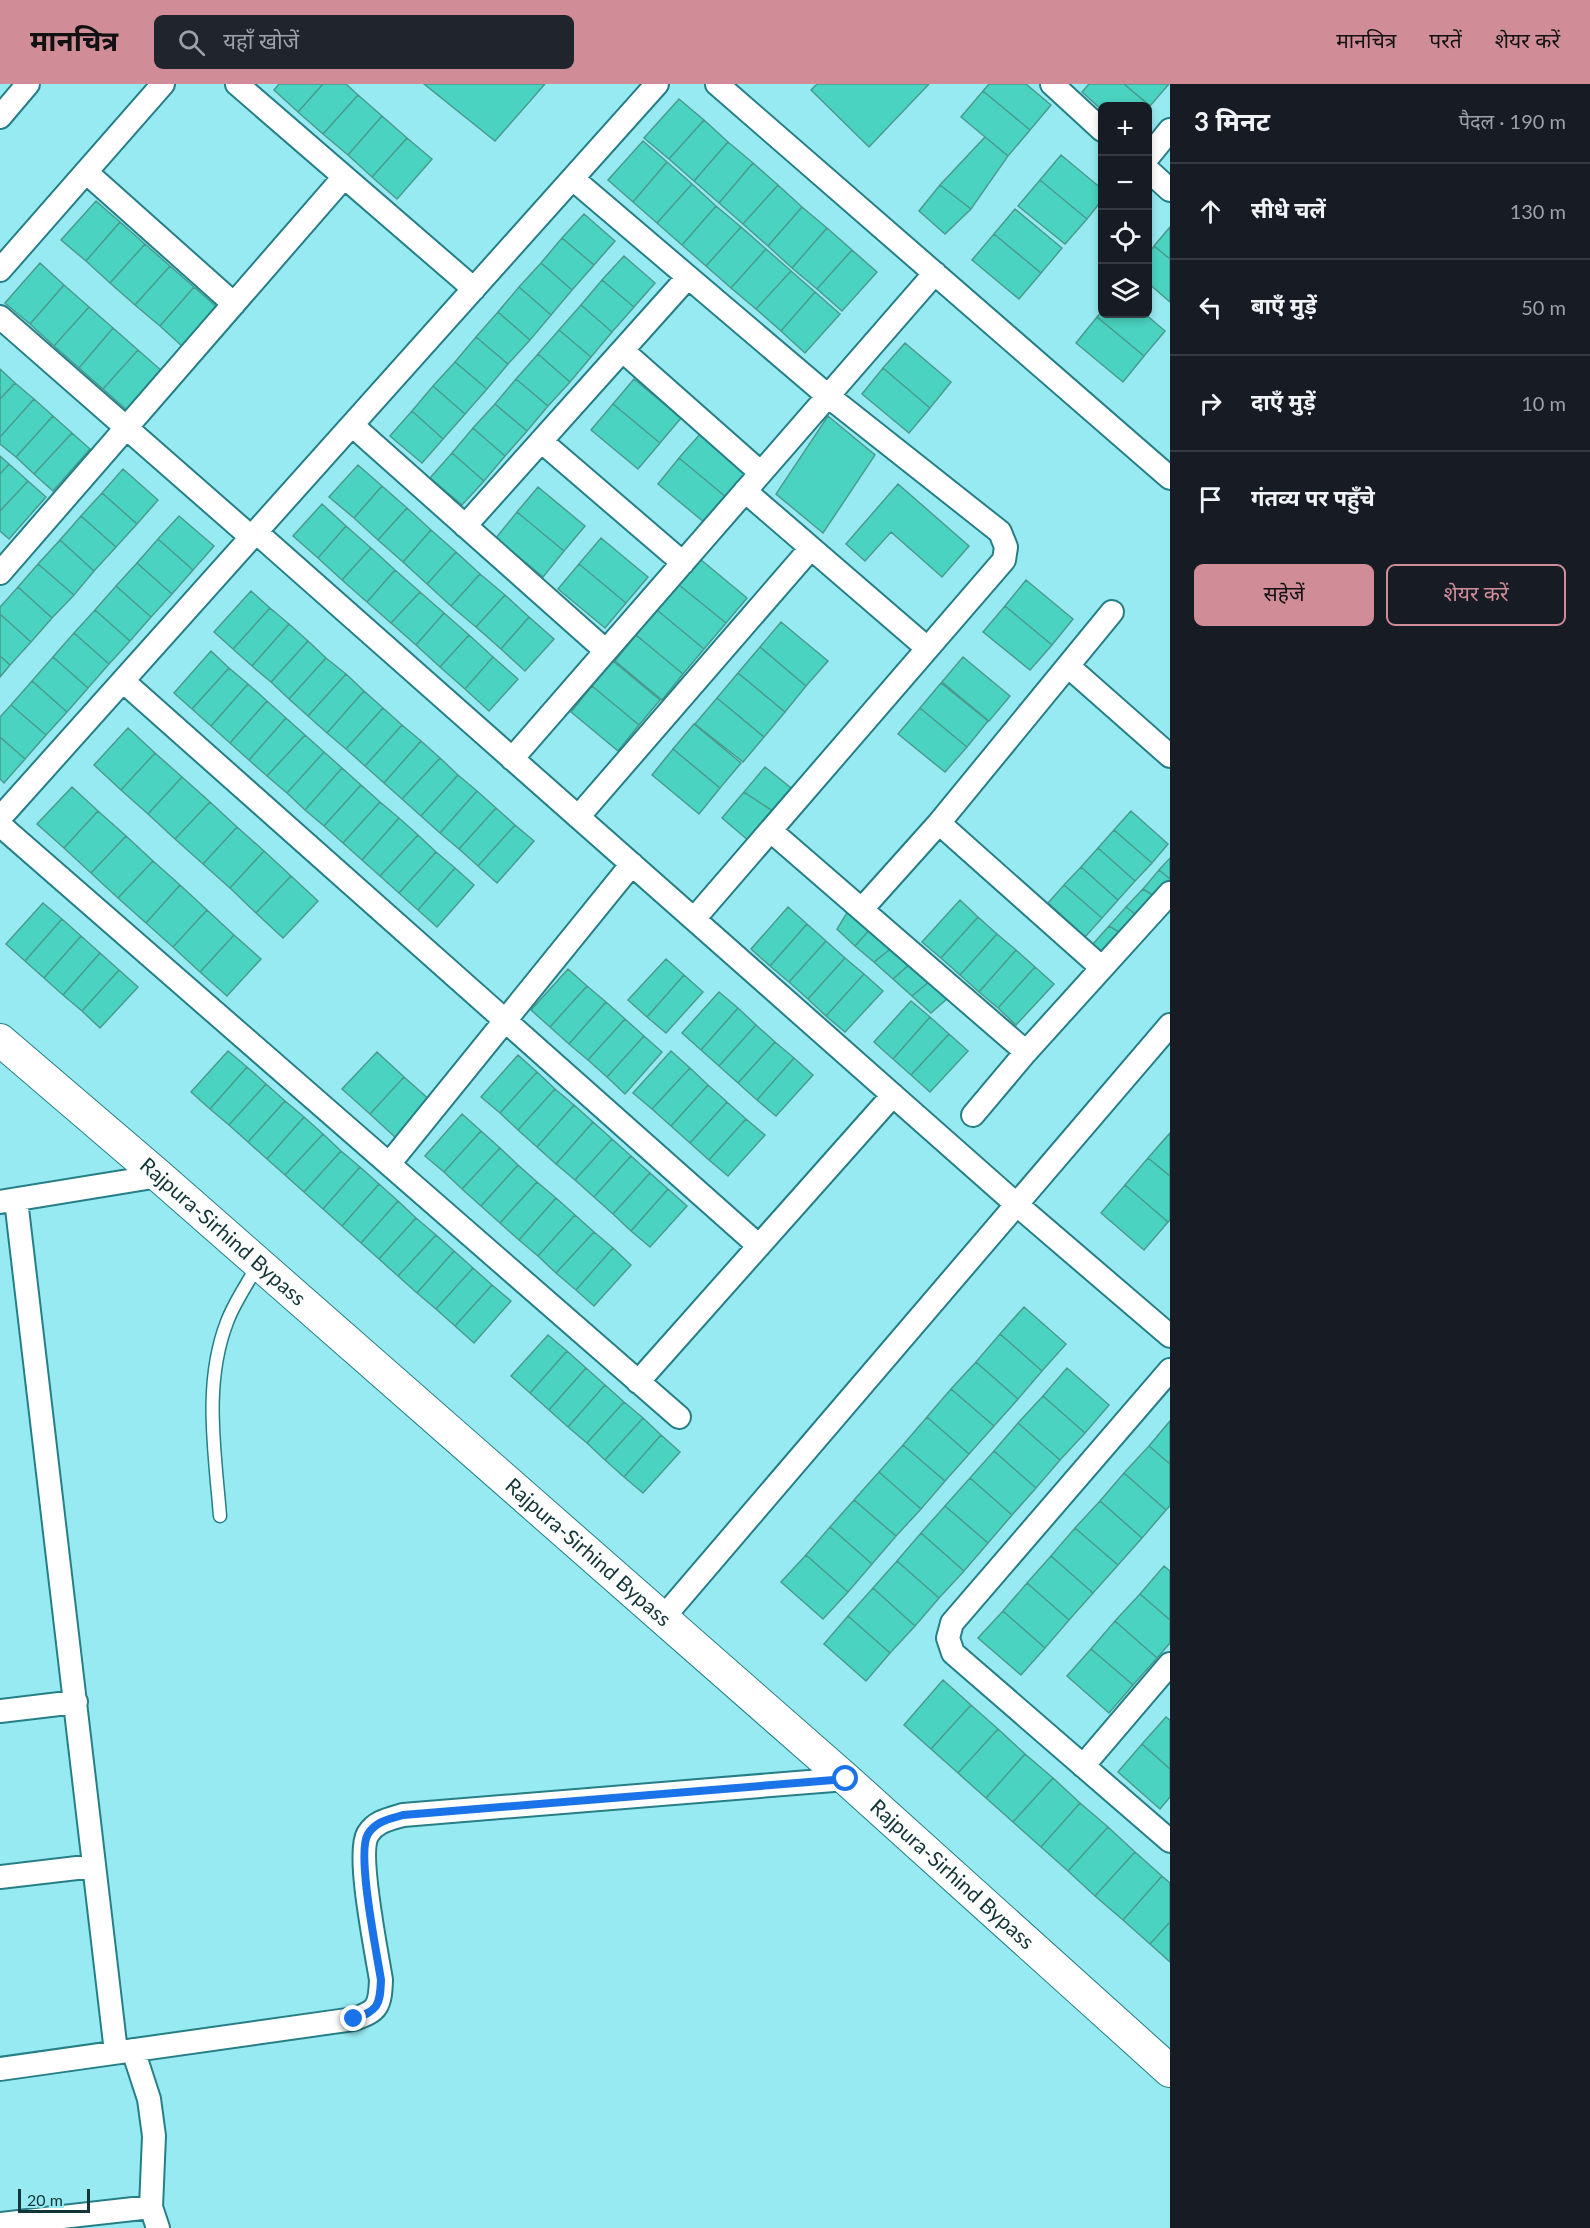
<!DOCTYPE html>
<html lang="hi">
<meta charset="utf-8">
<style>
body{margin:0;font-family:Lato,"Noto Sans Devanagari",sans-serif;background:#20242c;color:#f1f3f6}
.controls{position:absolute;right:18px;top:18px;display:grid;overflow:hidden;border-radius:9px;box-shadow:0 3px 9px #0003}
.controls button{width:54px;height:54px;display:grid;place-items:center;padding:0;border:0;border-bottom:2px solid #363941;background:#171b24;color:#f1f3f6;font:30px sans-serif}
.scale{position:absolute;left:18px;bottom:15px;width:72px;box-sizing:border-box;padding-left:6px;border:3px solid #123538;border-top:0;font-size:16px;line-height:21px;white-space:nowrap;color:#123538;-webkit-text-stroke:4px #97eaf1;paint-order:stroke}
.stop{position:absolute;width:18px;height:18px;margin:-14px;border:4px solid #1a73e8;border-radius:50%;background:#fff}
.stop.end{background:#1a73e8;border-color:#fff;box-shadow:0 2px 6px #0008}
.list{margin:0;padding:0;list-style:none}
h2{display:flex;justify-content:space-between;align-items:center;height:78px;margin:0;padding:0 24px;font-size:26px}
h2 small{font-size:20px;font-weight:400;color:#9ea1a6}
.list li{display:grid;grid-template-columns:39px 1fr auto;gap:18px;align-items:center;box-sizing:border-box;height:96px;padding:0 24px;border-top:2px solid #363941}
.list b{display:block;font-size:22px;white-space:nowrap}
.list em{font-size:20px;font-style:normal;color:#9ea1a6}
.actions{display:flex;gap:12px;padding:18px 24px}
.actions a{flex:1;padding:14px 0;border:2px solid #d08d98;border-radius:9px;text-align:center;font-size:21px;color:#d08d98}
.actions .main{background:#d08d98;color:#111}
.icon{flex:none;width:33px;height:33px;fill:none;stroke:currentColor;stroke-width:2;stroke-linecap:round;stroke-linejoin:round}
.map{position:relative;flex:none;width:1170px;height:2144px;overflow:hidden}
header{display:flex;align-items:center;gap:36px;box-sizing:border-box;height:84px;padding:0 30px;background:#d08d98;color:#111}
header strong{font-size:28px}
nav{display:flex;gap:33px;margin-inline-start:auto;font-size:21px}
.search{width:420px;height:54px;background:#20242c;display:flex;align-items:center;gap:15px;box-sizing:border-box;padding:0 21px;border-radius:9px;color:#9ea1a6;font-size:22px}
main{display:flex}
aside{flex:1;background:#171b24}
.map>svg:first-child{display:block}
</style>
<header>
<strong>मानचित्र</strong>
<div class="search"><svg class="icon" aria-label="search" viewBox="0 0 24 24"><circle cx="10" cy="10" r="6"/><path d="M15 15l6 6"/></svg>यहाँ खोजें</div>
<nav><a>मानचित्र</a><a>परतें</a><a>शेयर करें</a></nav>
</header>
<main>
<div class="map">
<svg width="1170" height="2144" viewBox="0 0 1170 2144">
<rect width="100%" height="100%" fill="#97eaf1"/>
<!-- building -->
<path fill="#4ad3c1" stroke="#4a9b8f" stroke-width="1.5" d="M279 0H323L298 28 274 6Z
M323 0H346L358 11 323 50 298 28Z
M424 0H545L495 57Z
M817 0H929L869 63 811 6Z
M989 0H1026L1051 21 1030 46 983 7Z
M1089 0H1124L1150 22 1148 25V22H1102V26L1082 8Z
M1124 0H1169L1150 22Z
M983 7 1030 46 1008 72 961 33Z
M358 11 382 32 348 71 323 50Z
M679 15 704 36 669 75 644 54Z
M382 32 407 54 372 93 348 71Z
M704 36 728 58 694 97 669 75Z
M985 53 1008 72 971 125 940 101Z
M407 54 432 75 397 115 372 93Z
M643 57 667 78 633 118 608 96Z
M728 58 753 79 719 119 694 97Z
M1061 71 1102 105V116L1087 135 1040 96Z
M667 78 692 100 657 139 633 118Z
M753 79 778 101 743 140 719 119Z
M1040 96 1087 135 1065 160 1018 122Z
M692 100 716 122 682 161 657 139Z
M778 101 802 123 768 162 743 140Z
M940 101 971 125 945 150 919 127Z
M96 117 120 138 86 177 61 156Z
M716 122 741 143 706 182 682 161Z
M802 123 827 144 792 184 768 162Z
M1015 125 1062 164 1041 189 994 150Z
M584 130 615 157 594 181 562 154Z
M120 138 145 160 110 199 86 177Z
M741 143 766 165 731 204 706 182Z
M1170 143V175L1154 162Z
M827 144 852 166 817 205 792 184Z
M994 150 1041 189 1019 215 972 176Z
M562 154 594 181 572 206 541 179Z
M145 160 170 182 135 221 110 199Z
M1154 162 1170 175V218L1148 199V170Z
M766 165 791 187 756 225 731 204Z
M852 166 877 188 842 227 817 205Z
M624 172 655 199 634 223 602 196Z
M40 179 64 201 30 240 5 219Z
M541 179 572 206 551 231 519 203Z
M170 182 194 203 160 242 135 221Z
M791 187 815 208 781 247 756 225Z
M602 196 634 223 612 248 581 221Z
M64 201 89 223 54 262 30 240Z
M194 203 219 225 184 264 160 242Z
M519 203 551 231 530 256 498 228Z
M815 208 840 230 805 269 781 247Z
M581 221 612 248 591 273 559 246Z
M89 223 113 244 79 284 54 262Z
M1102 227V230H1145L1165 247 1144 272 1097 233Z
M498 228 530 256 508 280 476 253Z
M1097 233 1144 272 1123 298 1076 259Z
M113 244 138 266 103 305 79 284Z
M559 246 591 273 570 298 538 270Z
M476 253 508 280 487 305 455 278Z
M905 259 951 298 930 324 883 284Z
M138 266 163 288 128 327 103 305Z
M538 270 570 298 548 322 516 295Z
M455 278 487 305 465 330 433 302Z
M883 284 930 324 909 349 862 310Z
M0 285 15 299 0 315Z
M516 295 548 322 527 347 495 320Z
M634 295 681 334 660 359 613 320Z
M15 299 34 315 0 353V315Z
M433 302 465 330 443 355 412 327Z
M34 315 53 332 16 373 0 360V353Z
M495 320 527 347 505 372 473 344Z
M613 320 660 359 638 385 591 346Z
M412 327 443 355 422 379 390 352Z
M53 332 72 349 34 390 16 373Z
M828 332 875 371 823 449 776 410Z
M473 344 505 372 484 397 452 369Z
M72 349 90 365 53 407 34 390Z
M701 349 748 388 726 413 679 374Z
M452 369 484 397 462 421 430 394Z
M0 372 9 380 0 390Z
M679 374 726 413 705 439 658 400Z
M9 380 28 397 0 427V390Z
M358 381 382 402 354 434 329 413Z
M123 385 158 416 137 440 102 409Z
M28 397 46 413 9 455 0 447V427Z
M898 400 969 462 942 493 891 448 865 477 846 460Z
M382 402 407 424 378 456 354 434Z
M538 403 585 442 564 467 517 428Z
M102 409 137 440 116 463 81 432Z
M322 420 346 442 318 474 293 452Z
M407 424 431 446 403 478 378 456Z
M517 428 564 467 543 493 496 454Z
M81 432 116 463 94 487 60 456Z
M179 432 214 462 193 486 158 455Z
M346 442 371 464 342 496 318 474Z
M431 446 456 468 427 500 403 478Z
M601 454 648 493 626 519 579 480Z
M158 455 193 486 172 510 137 479Z
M60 456 94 487 74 511 38 480Z
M371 464 395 486 367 518 342 496Z
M456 468 480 490 451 522 427 500Z
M700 475 747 514 726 539 679 501Z
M137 479 172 510 151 533 116 502Z
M38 480 74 511 52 534 18 503Z
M579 480 626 519 605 544 558 505Z
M395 486 420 508 391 539 367 518Z
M480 490 505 511 476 543 451 522Z
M1026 496 1073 535 1052 561 1005 522Z
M679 501 726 539 704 565 657 526Z
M116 502 151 533 130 557 95 526Z
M18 503 52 534 31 558 0 530V523Z
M251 507 270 524 233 565 214 548Z
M420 508 444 529 416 561 391 539Z
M505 511 529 533 501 565 476 543Z
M1005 522 1052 561 1030 586 983 548Z
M270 524 289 540 252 582 233 565Z
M95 526 130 557 109 580 74 549Z
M657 526 704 565 683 590 636 551Z
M444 529 469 551 440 583 416 561Z
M0 530 31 558 10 581 0 572Z
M529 533 554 555 525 587 501 565Z
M781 538 828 577 806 602 760 563Z
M289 540 308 557 271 598 252 582Z
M74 549 109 580 88 604 53 573Z
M469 551 493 573 465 605 440 583Z
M636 551 683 590 662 616 615 577Z
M308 557 326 574 289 615 271 598Z
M760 563 806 602 785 628 738 589Z
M211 567 229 584 192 625 174 609Z
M0 572 10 581 0 593Z
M53 573 88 604 67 628 32 597Z
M493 573 518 595 489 627 465 605Z
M963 573 1010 612 989 637 942 598Z
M326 574 346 590 308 632 289 615Z
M613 577 660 616 639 641 592 602Z
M229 584 248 600 211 642 192 625Z
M738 589 785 628 764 653 717 614Z
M346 590 364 607 327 649 308 632Z
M32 597 67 628 46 651 11 621Z
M941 599 988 637 967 663 920 624Z
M248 600 267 617 230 659 211 642Z
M592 602 639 641 618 667 571 628Z
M364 607 383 624 346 665 327 649Z
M717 614 764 653 743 678 695 640Z
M267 617 286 634 249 676 230 659Z
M11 621 46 651 25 675 0 653V633Z
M383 624 402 641 365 682 346 665Z
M920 624 967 663 945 688 898 650Z
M286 634 305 651 267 692 249 676Z
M694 640 741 679 720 704 673 665Z
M402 641 421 657 384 699 365 682Z
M128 644 155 669 121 706 94 681Z
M305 651 324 668 287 709 267 692Z
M0 653 25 675 4 699 0 695Z
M421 657 440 674 402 715 384 699Z
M673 665 720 704 699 730 652 691Z
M324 668 342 684 305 726 287 709Z
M155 669 182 693 148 730 121 706Z
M440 674 458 691 421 732 402 715Z
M765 683 791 704 774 728 744 708Z
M342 684 361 701 324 742 305 726Z
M458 691 477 707 440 749 421 732Z
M182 693 210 718 175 755 148 730Z
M361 701 380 718 343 759 324 742Z
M72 703 98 727 64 764 37 740Z
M477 707 496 724 459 765 440 749Z
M744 708 774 728 749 757 722 734Z
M210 718 237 743 203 780 175 755Z
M380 718 399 734 362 776 343 759Z
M496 724 515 741 478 782 459 765Z
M98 727 126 752 91 789 64 764Z
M1131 727 1168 760 1152 779 1114 746Z
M399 734 418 751 380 792 362 776Z
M515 741 534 757 497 799 478 782Z
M237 743 264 767 230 804 203 780Z
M1114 746 1152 779 1135 797 1098 764Z
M418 751 436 768 399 809 380 792Z
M126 752 153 777 118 814 91 789Z
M1098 764 1135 797 1118 816 1081 783Z
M264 767 291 792 256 829 230 804Z
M436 768 455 784 418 826 399 809Z
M1170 774V795L1159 786Z
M153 777 180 801 146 839 118 814Z
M1081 783 1118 816 1102 834 1064 801Z
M455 784 474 801 437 843 418 826Z
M1159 786 1170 795V803L1159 815 1143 805Z
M291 792 318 817 283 854 256 829Z
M180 801 207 826 173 863 146 839Z
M1064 801 1102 834 1085 853 1048 819Z
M1143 805 1159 815 1139 833 1126 823Z
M960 816 978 833 941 874 922 858Z
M43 819 62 835 25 877 6 860Z
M788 823 807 840 770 882 751 865Z
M1126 823 1139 833 1124 851 1109 842Z
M207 826 234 851 200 888 173 863Z
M848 827 872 843 855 862 837 845Z
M978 833 997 850 960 891 941 874Z
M62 835 81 852 44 894 25 877Z
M807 840 826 857 789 898 770 882Z
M1109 842 1124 851 1106 871 1093 860Z
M872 843 893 863 874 878 855 862Z
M997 850 1016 866 979 908 960 891Z
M234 851 261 875 227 912 200 888Z
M81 852 100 869 63 911 44 894Z
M826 857 845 874 808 915 789 898Z
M893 863 912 878 893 895 874 878Z
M1016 866 1035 883 998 924 979 908Z
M100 869 119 886 82 927 63 911Z
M845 874 864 890 826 932 808 915Z
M666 875 684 891 647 933 628 916Z
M912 878 930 897 912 912 893 895Z
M1035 883 1054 900 1016 941 998 924Z
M568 885 587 902 550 943 531 926Z
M119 886 138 903 100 944 82 927Z
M864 890 883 907 845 948 826 932Z
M684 891 703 908 666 949 647 933Z
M930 897 949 913 931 929 912 912Z
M587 902 606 918 569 960 550 943Z
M719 908 738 924 701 966 682 949Z
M911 917 930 933 893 975 874 958Z
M606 918 625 935 588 976 569 960Z
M738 924 756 941 719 982 701 966Z
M930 933 949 950 911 991 893 975Z
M625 935 644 952 607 993 588 976Z
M756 941 775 958 738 999 719 982Z
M949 950 968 967 930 1008 911 991Z
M644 952 662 968 625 1010 607 993Z
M775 958 794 974 757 1016 738 999Z
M228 967 247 983 210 1025 191 1008Z
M671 967 690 984 652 1025 633 1009Z
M377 968 404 993 370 1030 342 1005Z
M518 971 537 988 500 1029 481 1013Z
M794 974 813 991 776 1032 757 1016Z
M247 983 266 1000 229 1041 210 1025Z
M690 984 708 1001 671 1042 652 1025Z
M537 988 555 1005 518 1046 500 1029Z
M404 993 431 1017 396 1054 370 1030Z
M266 1000 285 1017 248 1058 229 1041Z
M708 1001 727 1018 690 1059 671 1042Z
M555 1005 574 1021 537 1063 518 1046Z
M285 1017 304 1033 267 1075 248 1058Z
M727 1018 746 1035 709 1076 690 1059Z
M574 1021 593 1038 556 1080 537 1063Z
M462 1030 481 1047 444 1088 425 1072Z
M304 1033 323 1050 285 1091 267 1075Z
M746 1035 765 1051 728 1092 709 1076Z
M593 1038 612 1055 575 1096 556 1080Z
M481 1047 500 1064 462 1105 444 1088Z
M1170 1049V1092L1148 1074Z
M323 1050 341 1067 304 1108 285 1091Z
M612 1055 631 1072 594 1113 575 1096Z
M500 1064 518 1081 481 1122 462 1105Z
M341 1067 360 1083 323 1125 304 1108Z
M631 1072 650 1089 613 1130 594 1113Z
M1148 1074 1170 1092V1136L1168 1138 1125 1101Z
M518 1081 537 1098 500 1139 481 1122Z
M360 1083 379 1100 342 1142 323 1125Z
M650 1089 668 1105 631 1147 613 1130Z
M537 1098 556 1114 519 1156 500 1139Z
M379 1100 398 1117 361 1159 342 1142Z
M1125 1101 1168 1138 1144 1166 1101 1129Z
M668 1105 687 1122 650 1163 631 1147Z
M556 1114 575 1131 538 1172 519 1156Z
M398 1117 416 1134 379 1175 361 1159Z
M575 1131 594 1148 556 1189 538 1172Z
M416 1134 436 1151 398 1192 379 1175Z
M594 1148 613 1164 576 1206 556 1189Z
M436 1151 454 1167 417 1209 398 1192Z
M613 1164 631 1181 594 1222 576 1206Z
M454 1167 473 1184 436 1225 417 1209Z
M473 1184 492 1201 455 1242 436 1225Z
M492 1201 511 1217 474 1259 455 1242Z
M1024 1223 1066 1260 1042 1287 1000 1250Z
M1000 1250 1042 1287 1018 1315 976 1278Z
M548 1251 567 1267 530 1309 511 1292Z
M567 1267 586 1284 549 1326 530 1309Z
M976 1278 1018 1315 994 1342 951 1305Z
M586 1284 605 1301 568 1343 549 1326Z
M1067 1284 1109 1321 1085 1349 1043 1312Z
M605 1301 624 1318 587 1359 568 1343Z
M951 1305 994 1342 969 1370 927 1333Z
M1043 1312 1085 1349 1060 1376 1018 1339Z
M624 1318 643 1334 605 1376 587 1359Z
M927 1333 969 1370 945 1397 903 1361Z
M643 1334 661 1351 624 1393 605 1376Z
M1170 1337V1380L1149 1362Z
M1018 1339 1060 1376 1036 1404 994 1367Z
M661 1351 680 1368 643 1409 624 1393Z
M903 1361 945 1397 921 1425 879 1388Z
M1149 1362 1170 1380V1422L1166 1426 1124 1389Z
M994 1367 1036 1404 1012 1431 970 1394Z
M879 1388 921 1425 896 1452 854 1416Z
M1124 1389 1166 1426 1142 1454 1100 1417Z
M970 1394 1012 1431 988 1459 945 1422Z
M854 1416 896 1452 872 1480 830 1443Z
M1100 1417 1142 1454 1118 1481 1075 1444Z
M945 1422 988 1459 964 1487 921 1449Z
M830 1443 872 1480 848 1508 806 1471Z
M1075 1444 1118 1481 1093 1509 1051 1472Z
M921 1449 964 1487 939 1514 897 1477Z
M806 1471 848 1508 823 1535 781 1498Z
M1051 1472 1093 1509 1069 1536 1027 1499Z
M897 1477 939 1514 915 1542 873 1504Z
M1164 1482 1170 1487V1536L1140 1510Z
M1027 1499 1069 1536 1045 1564 1003 1527Z
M873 1504 915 1542 890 1569 848 1532Z
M1140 1510 1170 1536V1559L1157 1574 1115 1537Z
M1003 1527 1045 1564 1021 1591 978 1554Z
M848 1532 890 1569 866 1597 824 1560Z
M1115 1537 1157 1574 1133 1601 1091 1565Z
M1091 1565 1133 1601 1109 1629 1067 1592Z
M943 1596 971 1621 931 1665 904 1641Z
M971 1621 998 1645 958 1689 931 1665Z
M1166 1633 1170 1636V1685L1142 1660Z
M998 1645 1025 1670 986 1714 958 1689Z
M1142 1660 1170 1685V1713L1160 1725 1118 1688Z
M1025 1670 1053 1694 1013 1738 986 1714Z
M1053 1694 1080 1719 1041 1763 1013 1738Z
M1080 1719 1108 1743 1068 1787 1041 1763Z
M1108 1743 1135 1768 1095 1812 1068 1787Z
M1135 1768 1162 1792 1123 1836 1095 1812Z
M1162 1792 1170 1799V1838L1150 1860 1123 1836Z
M1170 1838V1878L1150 1860Z"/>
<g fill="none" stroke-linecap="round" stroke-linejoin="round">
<defs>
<path id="lane" d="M220 1432C215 1368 203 1300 227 1238 234 1219 247 1200 258 1181"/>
<path id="street" d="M237 0 474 205
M717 0 1170 394
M1052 0 1102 46
M0 33 28 0
M1148 73 1170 46
M1148 86 1170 106
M86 88 234 220
M573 95 828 312 1000 448 1006 463 1004 476 694 835
M0 186 163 0
M0 233 251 453
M623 267 761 389
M352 341 606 567
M541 357 683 479
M745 407 927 564
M465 442 688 193
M256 448 1016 1120 1170 1252
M0 489 344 93
M1068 582 1170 672
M123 597 759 1162
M512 675 935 189
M578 733 811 464
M0 734 657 0
M939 739 1112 528
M0 741 679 1333
M771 747 1026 968
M862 825 939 739 1102 884
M973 1031 1026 968 1170 809
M389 1080 632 780
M16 1116 116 1968
M0 1118 159 1092
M1170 1286 952 1539 948 1554 953 1569 1170 1757
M638 1298 893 1011
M662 1535 1170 941
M0 1627 76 1618
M1083 1682 1170 1580
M0 1793 94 1782
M133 1966 149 2015 154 2052 151 2123 158 2144
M0 1985 354 1935C378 1927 380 1922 381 1896 377 1870 356 1769 368 1750 376 1737 390 1735 403 1731L846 1695
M0 2140 151 2123"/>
<g id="secondary">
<path id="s1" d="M0 956 159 1092 846 1695 1170 1987"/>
</g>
</defs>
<!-- lane casing -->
<use href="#lane" stroke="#267e86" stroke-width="15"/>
<!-- street casing -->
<use href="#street" stroke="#267e86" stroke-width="26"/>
<!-- secondary casing -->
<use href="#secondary" stroke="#267e86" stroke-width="34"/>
<!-- lane -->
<use href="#lane" stroke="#fff" stroke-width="12"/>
<!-- street -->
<use href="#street" stroke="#fff" stroke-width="22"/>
<!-- secondary -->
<use href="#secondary" stroke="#fff" stroke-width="32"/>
</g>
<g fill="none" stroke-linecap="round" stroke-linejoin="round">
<!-- route -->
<path stroke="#1a73e8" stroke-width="8" d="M354 1935C378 1926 380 1922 381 1896 377 1870 356 1768 368 1750 376 1737 390 1735 403 1731L846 1695"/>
</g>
<g text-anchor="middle" stroke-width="6" stroke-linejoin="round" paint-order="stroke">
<!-- street labels -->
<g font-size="21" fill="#123538" stroke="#97eaf1">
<text dy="7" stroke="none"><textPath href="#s1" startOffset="294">Rajpura-Sirhind Bypass</textPath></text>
<text dy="7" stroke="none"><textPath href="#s1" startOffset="780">Rajpura-Sirhind Bypass</textPath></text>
<text dy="7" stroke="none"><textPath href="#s1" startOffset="1266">Rajpura-Sirhind Bypass</textPath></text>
</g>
</g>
</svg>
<div class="controls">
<button>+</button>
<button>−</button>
<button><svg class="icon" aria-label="locate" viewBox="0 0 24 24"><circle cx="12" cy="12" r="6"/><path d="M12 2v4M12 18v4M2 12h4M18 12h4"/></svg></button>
<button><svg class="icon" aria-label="layers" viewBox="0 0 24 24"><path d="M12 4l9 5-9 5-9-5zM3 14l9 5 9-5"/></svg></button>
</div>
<div class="scale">20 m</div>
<div class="stop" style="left:846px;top:1695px"></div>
<div class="stop end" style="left:354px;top:1935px"></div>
</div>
<aside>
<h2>3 मिनट<small>पैदल · 190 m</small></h2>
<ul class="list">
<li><svg class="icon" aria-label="ahead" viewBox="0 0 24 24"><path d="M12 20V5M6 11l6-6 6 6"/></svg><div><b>सीधे चलें</b></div><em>130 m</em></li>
<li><svg class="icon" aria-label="left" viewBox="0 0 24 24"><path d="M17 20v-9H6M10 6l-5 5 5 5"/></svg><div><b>बाएँ मुड़ें</b></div><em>50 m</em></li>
<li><svg class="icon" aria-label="right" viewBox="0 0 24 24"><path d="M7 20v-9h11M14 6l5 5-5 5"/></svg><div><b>दाएँ मुड़ें</b></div><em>10 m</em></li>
<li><svg class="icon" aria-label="arrive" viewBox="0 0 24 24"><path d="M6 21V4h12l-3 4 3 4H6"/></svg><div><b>गंतव्य पर पहुँचे</b></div></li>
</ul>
<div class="actions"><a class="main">सहेजें</a><a>शेयर करें</a></div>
</aside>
</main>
